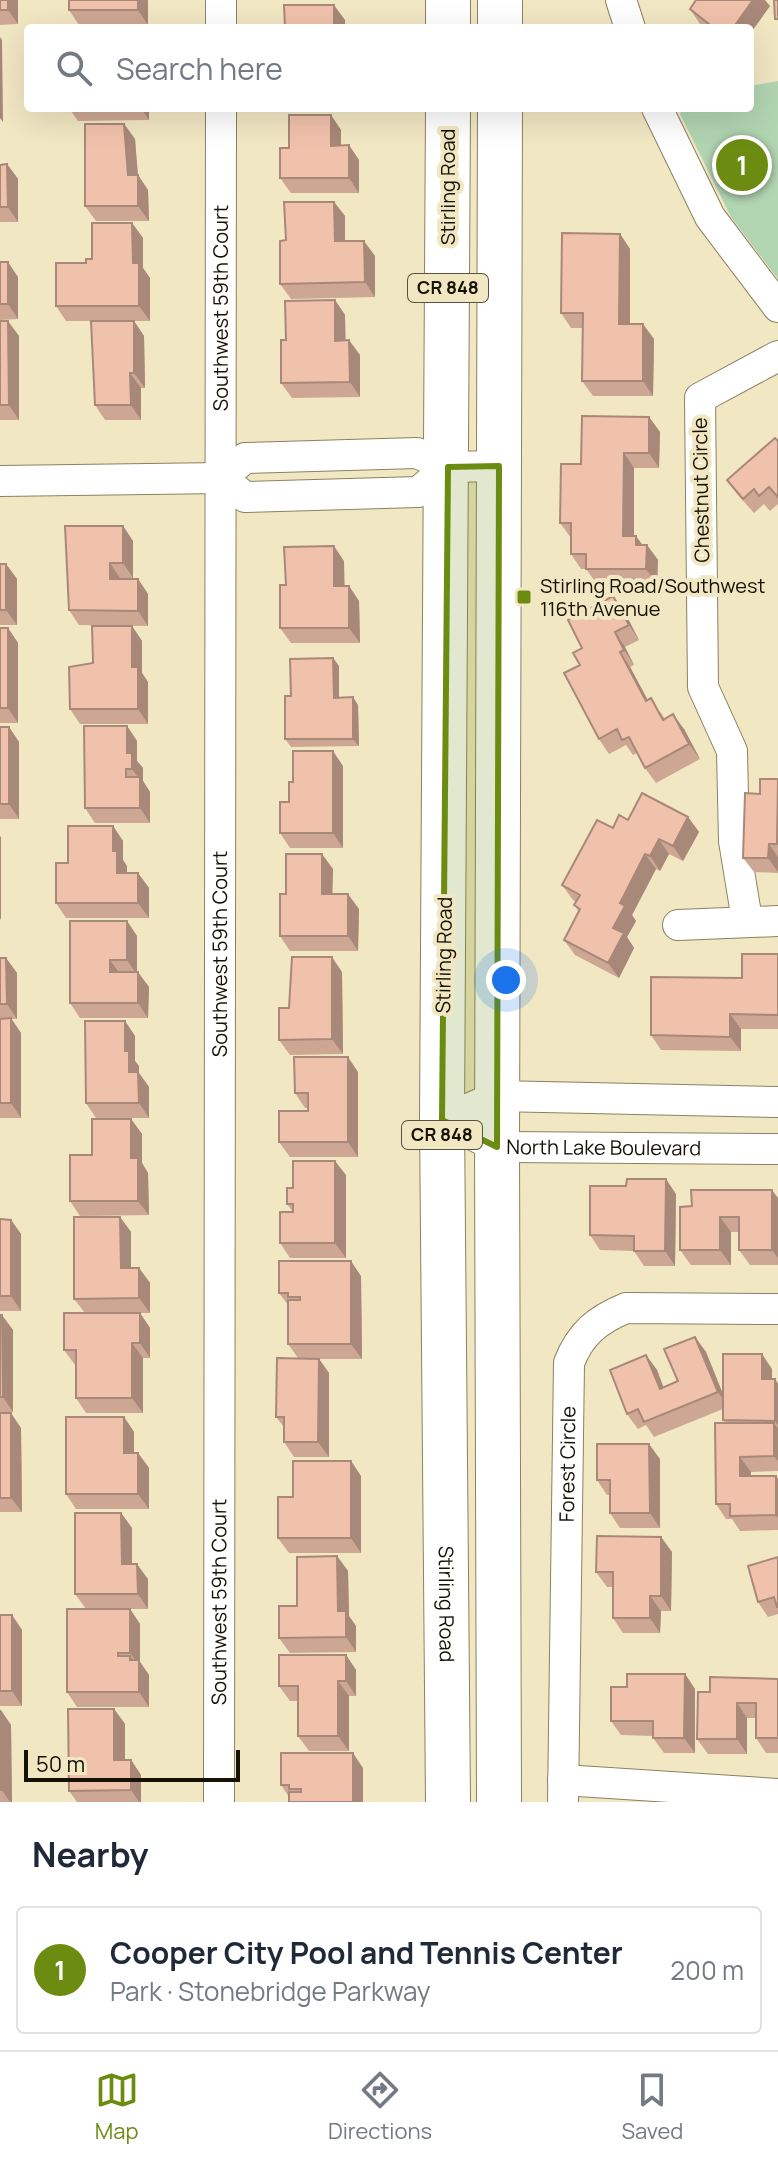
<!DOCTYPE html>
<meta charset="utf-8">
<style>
body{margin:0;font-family:Manrope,sans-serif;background:#f2f2f3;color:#1f2937}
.scale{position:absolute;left:24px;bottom:20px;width:216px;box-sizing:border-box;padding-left:8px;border:4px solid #161206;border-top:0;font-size:22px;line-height:28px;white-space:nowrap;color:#161206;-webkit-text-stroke:6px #f2e7c3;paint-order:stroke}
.you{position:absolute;left:506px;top:980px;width:28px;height:28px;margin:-20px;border:6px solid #fff;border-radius:50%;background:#1a73e8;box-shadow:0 0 0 12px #1a73e833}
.badge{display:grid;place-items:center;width:52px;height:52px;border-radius:50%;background:#6b8c10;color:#fff;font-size:26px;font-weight:700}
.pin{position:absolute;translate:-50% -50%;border:4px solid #fff;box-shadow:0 2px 8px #0006}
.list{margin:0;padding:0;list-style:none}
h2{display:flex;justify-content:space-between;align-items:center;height:104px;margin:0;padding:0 32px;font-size:34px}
h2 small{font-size:26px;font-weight:400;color:#747a83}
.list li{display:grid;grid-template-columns:52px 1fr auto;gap:24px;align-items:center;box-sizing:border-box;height:128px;margin:0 16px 16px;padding:0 16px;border:2px solid #e0e1e3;border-radius:8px}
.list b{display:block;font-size:30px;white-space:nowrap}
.list p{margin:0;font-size:26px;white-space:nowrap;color:#747a83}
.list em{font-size:26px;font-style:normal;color:#747a83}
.icon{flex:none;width:44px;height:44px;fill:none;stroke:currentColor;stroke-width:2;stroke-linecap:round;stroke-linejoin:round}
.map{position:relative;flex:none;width:778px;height:1802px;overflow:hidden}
.search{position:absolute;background:#fff;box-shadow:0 8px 32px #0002;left:24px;right:24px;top:24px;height:88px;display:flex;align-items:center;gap:20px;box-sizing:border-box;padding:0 28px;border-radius:8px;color:#747a83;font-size:30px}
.sheet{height:248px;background:#fff}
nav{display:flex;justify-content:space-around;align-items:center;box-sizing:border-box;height:112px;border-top:2px solid #e0e1e3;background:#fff;font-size:22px;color:#747a83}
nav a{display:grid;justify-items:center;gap:4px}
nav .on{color:#6b8c10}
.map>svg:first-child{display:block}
</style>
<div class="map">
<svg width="778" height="1802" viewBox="0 0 778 1802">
<rect width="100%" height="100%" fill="#f2e7c3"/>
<!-- green -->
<path fill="#b1d4b1" d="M778 81V279L731 217 680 114 682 108H750V86Z"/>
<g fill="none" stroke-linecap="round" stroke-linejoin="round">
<defs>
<g id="street">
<path d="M221 0V28"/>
<path d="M621 0 630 28"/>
<path d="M657 108 710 217 778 307"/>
<path d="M222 478 245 458 417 453 448 467 499 466"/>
<path d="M0 481 222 478 245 497 418 492 448 467"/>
<path d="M747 920 734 841 732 751 703 687 700 398 778 356"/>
<path d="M678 925 778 921"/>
<path id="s1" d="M442 1120 497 1147 778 1149"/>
<path d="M442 1120 498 1096 778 1102"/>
<path d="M563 1780 778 1794"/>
<path id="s2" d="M219 1802 221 108"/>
<path id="s3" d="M563 1802 569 1363C580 1334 597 1320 626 1308L778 1309"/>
</g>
<g id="primary">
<path d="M448 0V28"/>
<path d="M500 28V0"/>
<path id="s4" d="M448 108 442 1120 448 1802"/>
<path d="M499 1802 497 1147 500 108"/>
</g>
</defs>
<!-- street casing -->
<use href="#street" stroke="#8b8160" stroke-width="32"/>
<!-- primary casing -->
<use href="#primary" stroke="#8b8160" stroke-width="46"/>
<!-- street -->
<use href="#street" stroke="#fff" stroke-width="30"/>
<!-- primary -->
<use href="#primary" stroke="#fff" stroke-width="44"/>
</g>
<!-- wall -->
<path fill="#cea794" d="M0 0H18V24L0 25Z
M148 0V25H79L69 10Z
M770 6 750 28H706L700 24 690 9Z
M69 108H149V120L78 121Z
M331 115 341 130V145L359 160V193H291L280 178 289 148Z
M124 124 135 139 138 175 148 190 149 221H96L85 206Z
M7 164 18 179V222H0V165Z
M334 202 345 216V241L375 256V297L291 299 280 284 286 240Z
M132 223 143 238V268L150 278V321H66L56 306 86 263Z
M620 234 630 249V324L654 339 653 396H593L582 381 583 328H571L561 313Z
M0 262 18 277V319L0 320Z
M335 300 345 315V340L360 355V397L292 398 281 383 286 340Z
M0 321 19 336V420H0Z
M134 321 144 336 145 388H141V420H105L95 405Z
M649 417 660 432 659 468H634V536L642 545H647L658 560 657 584H597L586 569H581L571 554V538L560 523 581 464Z
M778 441V504L770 511 764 504 754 513 738 495 727 480Z
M123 526 133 541V578L120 579H138L148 594V626L79 625 69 610Z
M344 561V586H349L359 601 360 643H291L280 628 286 585Z
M0 564H6L17 579V625H0Z
M613 596 624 611 639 640 625 647 634 665 630 667 648 700 661 713 665 719 684 729 700 759 656 783 645 768 637 753 633 755 626 745 609 754 599 739 582 648Z
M132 626 142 641V673L148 682V724H80L70 709Z
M0 628H8L18 643V723H0Z
M333 658 339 666V698L358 705 359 746 291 747 285 739 291 696Z
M127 726 137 741V761L143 768V781L150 792V823H95L85 808Z
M0 727H9L19 742V819H0Z
M343 766V848H290L280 833 289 802 293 782Z
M778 779V873L754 872 743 858 760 794Z
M688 817 699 832 683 861 669 854 660 871 656 869 632 915 636 921 627 937 634 948 619 978 575 955 564 940 579 912 574 905 576 902 573 900 562 885 613 828 628 820Z
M113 826 123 841V860L127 866V873H138L149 888V918H66L56 903 68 863Z
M333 869 332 894 359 909 358 951H290L280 936 286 894Z
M127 921 137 936V972L149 987 148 1018H80L70 1003Z
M778 954V1029H741V1051L661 1050 651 1035Z
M0 958H6L17 973V1019H11L21 1033V1118H0Z
M342 972 343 1054 290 1055 279 1040 289 1008Z
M125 1021 135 1036V1061L139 1066V1073L149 1087V1118H96L86 1103Z
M358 1072V1157H290L279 1142 308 1111V1108H305L295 1093Z
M131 1119 142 1134V1163L148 1173 149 1215 80 1216 70 1201 92 1155Z
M346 1175V1258H290L280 1243 293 1212 287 1204 293 1188Z
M676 1194 675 1266H644L634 1251 600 1250 590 1235Z
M778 1198V1265H750L739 1250V1232H731V1265H691L680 1250V1207Z
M120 1217 131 1232V1268H139L150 1283V1313H132H140L150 1328V1358H143V1413H86L76 1398V1365H75L64 1350 85 1313 74 1299Z
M0 1219 11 1220 21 1234V1311H0Z
M361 1276 362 1359H319L329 1373V1457H294L284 1442V1427L276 1417 298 1358 288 1344V1305L279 1293Z
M0 1315 13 1330V1412H0Z
M695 1337 706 1352 723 1394 772 1369V1379H775L778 1384V1471L751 1472V1476H776L778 1479V1530L740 1531 732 1519H726L716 1504 725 1423 723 1420V1409L654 1437 646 1425 638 1429 627 1414 646 1355 657 1370 663 1387 678 1381Z
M0 1413 21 1428 22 1512H0Z
M124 1417 134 1432V1453H138L149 1468V1509H76L66 1494Z
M660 1459V1528H620L610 1513V1495H607L597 1480Z
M351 1461 361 1476V1553H289L278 1538Z
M121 1513 132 1528V1564L148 1579V1609H130L140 1624V1662L149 1675V1707H77L67 1692 86 1609 75 1594Z
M661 1537 672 1552 671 1611H661L660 1633H623L613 1618V1587H607L596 1572Z
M337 1556 348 1571 349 1616 356 1626V1652L290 1653 279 1638Z
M778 1557V1614L768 1617 758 1602Z
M0 1615H12L22 1630V1706H0Z
M346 1655 356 1670V1696H349V1751H309L298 1736V1701H290L279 1686Z
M685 1674 695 1689V1753H664L653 1738V1736L621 1735 611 1721 627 1687Z
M778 1679V1753H766L756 1738V1718H747V1754H708L697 1739 710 1692Z
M114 1709 125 1724V1760H131L141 1775V1802H77L69 1791Z
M0 1710 11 1725 12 1802H0Z
M363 1768V1802L289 1797 281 1785Z"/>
<!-- shaded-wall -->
<path fill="#a88878" d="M8 0H18V24L8 10Z
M138 0H148V25L138 10Z
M753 0H765L770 6 750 34V28H733Z
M334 5 345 20V28H334Z
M0 37 2 40 3 122 0 118Z
M141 108H149V120Z
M331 115 341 130V160L331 146Z
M124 124 135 139 138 178V175L148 190 149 221 138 206 128 175Z
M349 145 359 160V193L349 178Z
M7 164 18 179V222L8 207Z
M334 202 345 216V256L335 241Z
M132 223 143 238V268L150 278V321L139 306 133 263Z
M620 234 630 249V339L619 324Z
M364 241 375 256V297L365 282Z
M8 262 18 277V319L8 304Z
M335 300 345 315 346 355 335 341Z
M8 321 19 336V420L9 405Z
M134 321 144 336 145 388 134 373Z
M643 324 654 339 653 396 643 381Z
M349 340 360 355V397L350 382Z
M130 373 141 388V420L131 405Z
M649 417 660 432 659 468 649 453Z
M624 453 634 468V551L623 536Z
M123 526 133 541V578L123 563Z
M636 536 647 551V545L658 560 657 584 646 569 636 545Z
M334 546 344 561 345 601 334 586Z
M110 563 120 578V594L110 579Z
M6 564 17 579V625L6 610Z
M138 579 148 594V626L138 611Z
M349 586 359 601 360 643 349 628Z
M613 596 624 611 639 640 629 625Z
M132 626 142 641V673L148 682V724L138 709 132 667Z
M8 628 18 643V723L8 708Z
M615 632 625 647 634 665 624 650Z
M620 652 630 667 656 716 646 701Z
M333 658 339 666V705L334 698Z
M353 697 358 705 359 746 353 739Z
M673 714 684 729 700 759 689 744Z
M127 726 137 741V761L143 768V781L150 792V823L140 808V780L132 769 127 753Z
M9 727 19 742V819L9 804Z
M333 751 343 766V848L333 833Z
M688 817 699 832 683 861 673 846Z
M113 826 123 841V860L127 866V888L117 873 113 851Z
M0 836 1 837V920L0 918Z
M659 839 669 854 660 871 650 856Z
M769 844 778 857V872L768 858Z
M322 854 333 869 332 909 322 894Z
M645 854 656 869 632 915 636 921 627 937 634 948 619 978 608 963 613 928 620 903Z
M138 873 149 888V918L138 903Z
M348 894 359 909 358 951 348 936Z
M127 921 137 936V975L127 960Z
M332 957 342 972 343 1054 332 1039Z
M6 958 17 973V1019L7 1004Z
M110 960 121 975 110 972Z
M138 972 149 987 148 1018 138 1003Z
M730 1014 741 1029V1051L730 1037Z
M11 1018 21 1033V1118L11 1103Z
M125 1021 135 1036V1061L139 1066V1073L149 1087V1118L139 1103 129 1072 125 1051Z
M348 1057 358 1072V1157L348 1142Z
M131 1119 142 1134V1163L148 1173 149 1215 138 1201 131 1158Z
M335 1161 346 1175V1258L335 1243Z
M666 1179 676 1194 675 1266 665 1251Z
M772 1190 778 1198V1258L772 1250Z
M120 1217 131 1232V1283L121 1268Z
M720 1217 731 1232V1265L720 1250Z
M11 1220 21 1234V1311L11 1296Z
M351 1261 361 1276 362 1359 351 1344Z
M139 1268 150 1283V1313L139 1298Z
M140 1313 150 1328V1358L140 1343Z
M2 1315 13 1330V1412L3 1397Z
M695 1337 706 1352 728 1407 718 1392Z
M132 1343 143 1358V1413L132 1398Z
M762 1354 772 1369V1394L762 1379Z
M646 1355 657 1370 670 1404 660 1389Z
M319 1359 329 1373V1457L318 1442Z
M775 1379 778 1384V1425L775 1421Z
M11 1413 21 1428 22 1512 11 1498Z
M124 1417 134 1432V1468L124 1453Z
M774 1423 778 1428V1461L774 1456Z
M649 1444 660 1459V1528L650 1513Z
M138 1453 149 1468V1509L138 1494Z
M740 1457 751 1472V1491L740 1476Z
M351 1461 361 1476V1553L351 1538Z
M776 1476 778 1479V1518L776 1515Z
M121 1513 132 1528V1579L122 1564Z
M661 1537 672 1552 671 1611 661 1596Z
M337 1556 348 1571 349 1616 356 1626V1652L346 1637 338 1611Z
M137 1564 148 1579V1609L138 1594Z
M650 1596 661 1611 660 1633 650 1618Z
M130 1609 140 1624V1662L149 1675V1707L139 1692 130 1660V1656L139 1669V1665L130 1653Z
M12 1615 22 1630V1706L12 1691Z
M346 1655 356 1670V1696L346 1681Z
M685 1674 695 1689V1753L684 1738Z
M338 1681 349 1696V1751L338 1736Z
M737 1703 747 1718V1754L737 1739Z
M114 1709 125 1724V1775L114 1760Z
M1 1710 11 1725 12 1802H10L2 1790Z
M353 1753 363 1768V1802H353Z
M131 1760 141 1775V1802H139L131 1790Z"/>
<!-- building -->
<path fill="#f0c2ac" stroke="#a88878" stroke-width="2" d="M0 0H8V10H0Z
M69 0H138V10H69Z
M696 0H753L733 28H714L690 9Z
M774 0H778V19H775Z
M284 5H334V28H285Z
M289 115H331V146L349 145V178H280V148H289Z
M85 124H124L128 175H138V206H85Z
M7 164 8 207H0V165Z
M284 202H334L335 241H364L365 282 280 284V241L286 240Z
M92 223H132L133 263H139V306H56V263H86V259H92Z
M562 233 620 234 619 324H643V381H582L583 313H561Z
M0 262H8V304H0Z
M335 300V341L349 340 350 382 281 383V340H286L285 301Z
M0 321H8L9 405H0Z
M91 321H134V373H130L131 405H95Z
M582 416 649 417V453H624L623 536H636V545H647L646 569H586V554H571V523H560L561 464H581Z
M775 438 778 441V497L769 487 759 496 754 489 743 499 727 480Z
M65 526H123V563H110V579H138V611L69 610Z
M334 546V586H349V628H280V585H286L284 547Z
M0 564H6V610H0Z
M613 596 629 625 615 632 624 650 620 652 646 701 651 698 663 720 673 714 689 744 645 768 629 737 622 740 617 729 599 739 564 673 580 665 573 653 582 648 568 620Z
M92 626H132V667H138V709H70L69 667 93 663Z
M0 628H8V708H0Z
M333 658 334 698 353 697V739H285V696H291L290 659Z
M84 726H127V753H132V769H126V777H140V808H85Z
M0 727H9V804H0Z
M293 751H333V833H280V802H289V782H293Z
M760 779H778L777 844H769L768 858H743L745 793 760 794Z
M642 793 688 817 673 846 659 839 650 856 645 854 620 903 625 906 613 928 624 933 608 963 564 940 580 909 574 905 580 895 562 885 597 820 613 828 619 815 628 820Z
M68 826H113V851H117V873H138V903H56V863H68Z
M286 854H322V894H348V936H280V894H286Z
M70 921H127V960H110V972H138V1003H70Z
M742 954H778V1015L730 1014V1037L651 1035V977L742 978Z
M292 957H332V1039L279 1040V1008H289Z
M0 958H6L7 1004H0Z
M11 1018V1103H0V1019Z
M85 1021H125V1051H129V1072H138L139 1103H86Z
M294 1057H348V1142H279V1111H308V1093H295Z
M92 1119H131V1158H138V1201H70V1155H92Z
M293 1161H335V1243H280V1212H293V1204H287V1188H293Z
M627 1179H666L665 1251H634V1236L590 1235V1186H626Z
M691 1190H772V1250H739V1217H720V1250H680V1207L692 1206Z
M74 1217H120L121 1268H139V1298L74 1299Z
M0 1219 11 1220V1296H0Z
M279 1261H351V1344H288V1300H300V1297H288V1293H279Z
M64 1313H140V1343H132V1398H76V1350H64Z
M0 1315H2L3 1397H0Z
M695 1337 718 1392 644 1422 638 1409 627 1414 610 1370 646 1355 660 1389 678 1381 664 1349Z
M723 1354H762V1379H775V1421L723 1420Z
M277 1358 319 1359 318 1442H284V1417H276Z
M0 1413H11V1498H0Z
M66 1417H124V1453H138V1494H66Z
M715 1423H774V1456L740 1457V1476H776V1515L730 1516V1504H716Z
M597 1444H649L650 1513H610V1480H597Z
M293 1461H351V1538H278V1497H293Z
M75 1513H121L122 1564H137L138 1594H75Z
M597 1536 661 1537V1596H650V1618H613V1572H596Z
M337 1556 338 1611H346V1637L279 1638V1606H297V1557Z
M778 1557V1607H777L774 1597 758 1602 748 1566Z
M67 1609H130V1653H118V1656H130V1660H139V1692H67Z
M0 1615H12V1691H0Z
M279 1655H346V1681H338V1736H298V1686H279Z
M627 1674H685L684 1738H653V1721H611V1687H627Z
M710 1677 778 1679V1738H756V1703H737V1739H697L698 1692H710Z
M68 1709H114V1760H131V1790L69 1791Z
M0 1710 2 1790H0Z
M281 1753H353V1802H289V1792H301V1789H289V1785H281Z"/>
<!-- marked area -->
<path fill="#6b8c10" fill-opacity="0.2" stroke="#6b8c10" stroke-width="6" stroke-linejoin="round" d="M499 466 497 1147 442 1120 448 467Z"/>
<!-- markers -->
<rect fill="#6b8c10" stroke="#f2e7c3" stroke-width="3" x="516" y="589" width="16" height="16" rx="4"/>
<g text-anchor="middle" stroke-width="8" stroke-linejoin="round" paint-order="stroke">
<!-- shield labels -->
<g fill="#f2e7c3" stroke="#58523f" stroke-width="2">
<rect x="408" y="274" width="80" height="28" rx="6"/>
<rect x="402" y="1121" width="80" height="28" rx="6"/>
</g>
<g font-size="18" font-weight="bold" fill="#161206">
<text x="448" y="294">CR 848</text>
<text x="442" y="1141">CR 848</text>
</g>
<!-- street labels -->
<g font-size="20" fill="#161206" stroke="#f2e7c3">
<text transform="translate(448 187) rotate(-90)" y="7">Stirling Road</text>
<text dy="7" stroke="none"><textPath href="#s2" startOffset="1494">Southwest 59th Court</textPath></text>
<text transform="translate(701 490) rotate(-91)" y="7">Chestnut Circle</text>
<text dy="7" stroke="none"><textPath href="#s2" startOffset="848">Southwest 59th Court</textPath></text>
<text transform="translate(444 955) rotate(-89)" y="7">Stirling Road</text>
<text dy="7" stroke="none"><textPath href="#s1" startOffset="168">North Lake Boulevard</textPath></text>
<text dy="7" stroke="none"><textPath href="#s3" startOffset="338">Forest Circle</textPath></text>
<text dy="7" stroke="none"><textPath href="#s2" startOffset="200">Southwest 59th Court</textPath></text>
<text dy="7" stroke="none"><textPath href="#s4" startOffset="1496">Stirling Road</textPath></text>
</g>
<!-- poi labels -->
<g font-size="20" fill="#161206" stroke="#f2e7c3" text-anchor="start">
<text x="540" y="593">Stirling Road/Southwest<tspan x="540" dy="23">116th Avenue</tspan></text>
</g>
</g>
</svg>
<div class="scale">50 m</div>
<div class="you"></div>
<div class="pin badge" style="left:742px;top:165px">1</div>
<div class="search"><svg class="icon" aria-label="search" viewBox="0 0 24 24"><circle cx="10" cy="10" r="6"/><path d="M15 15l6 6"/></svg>Search here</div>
</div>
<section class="sheet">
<h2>Nearby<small></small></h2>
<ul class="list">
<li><span class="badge">1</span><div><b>Cooper City Pool and Tennis Center</b><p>Park · Stonebridge Parkway</p></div><em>200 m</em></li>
</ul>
</section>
<nav>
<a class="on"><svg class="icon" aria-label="map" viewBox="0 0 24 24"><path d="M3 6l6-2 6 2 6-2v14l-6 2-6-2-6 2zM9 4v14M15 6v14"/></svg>Map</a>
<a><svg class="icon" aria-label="directions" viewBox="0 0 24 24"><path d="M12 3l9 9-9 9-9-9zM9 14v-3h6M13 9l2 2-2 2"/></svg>Directions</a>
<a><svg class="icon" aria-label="saved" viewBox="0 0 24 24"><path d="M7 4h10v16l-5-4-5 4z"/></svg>Saved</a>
</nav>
